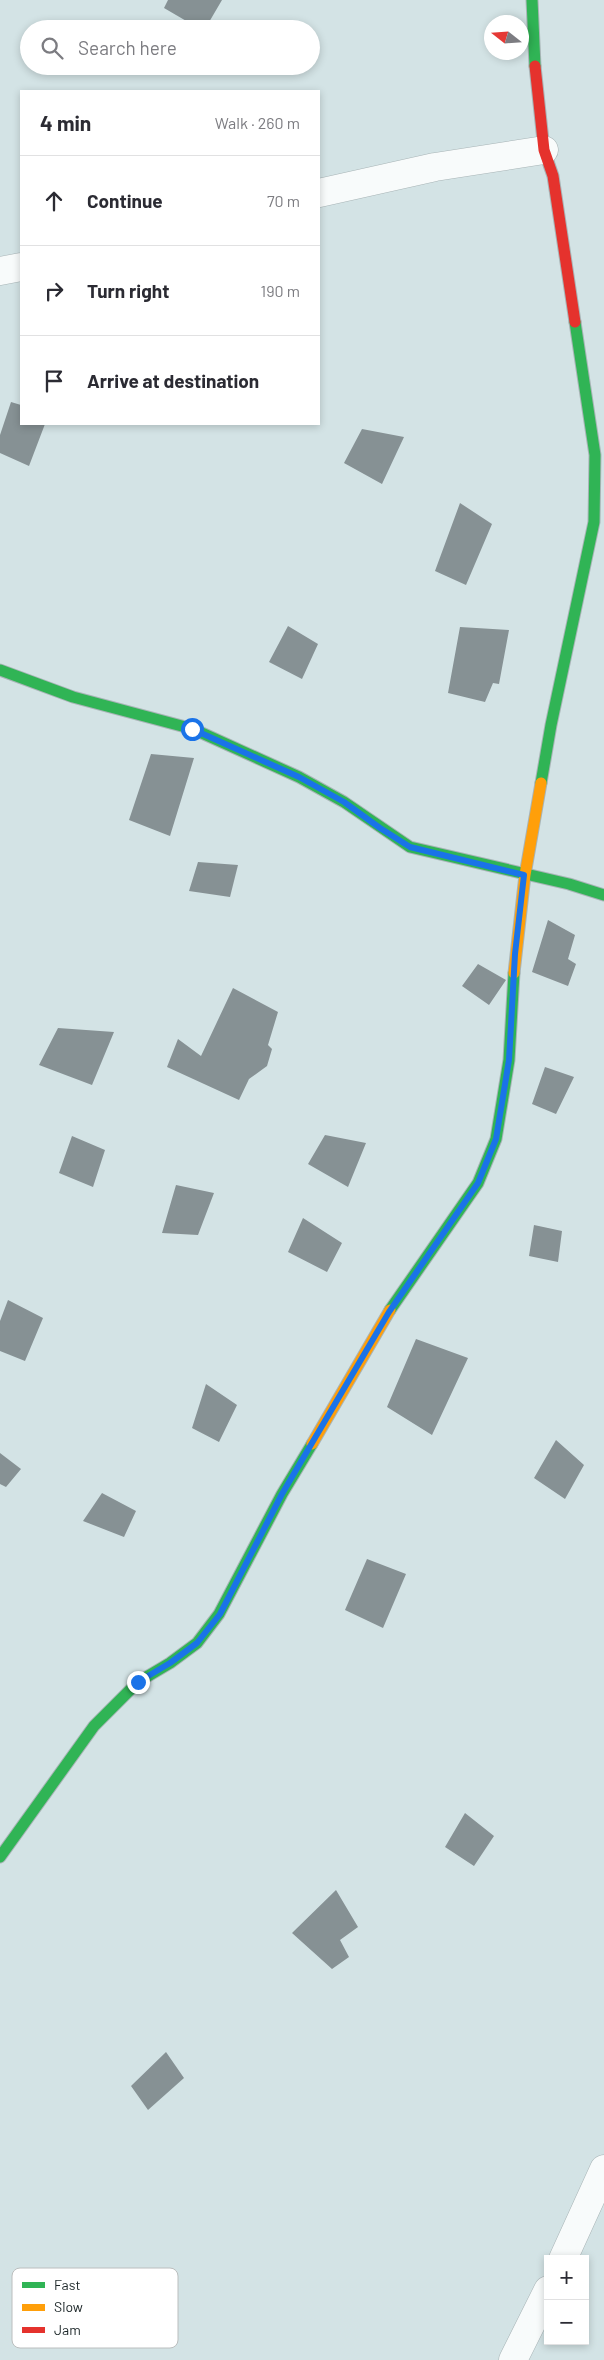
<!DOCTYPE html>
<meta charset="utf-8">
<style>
body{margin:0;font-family:Barlow,sans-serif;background:#f2f2f3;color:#2b2b33}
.controls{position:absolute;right:15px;bottom:15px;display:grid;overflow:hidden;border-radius:0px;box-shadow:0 2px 8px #0003}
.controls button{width:45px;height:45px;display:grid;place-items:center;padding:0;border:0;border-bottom:1px solid #e1e1e2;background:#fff;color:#2b2b33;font:25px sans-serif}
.compass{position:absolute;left:484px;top:15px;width:45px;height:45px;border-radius:50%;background:#fff;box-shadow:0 2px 8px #0003;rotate:287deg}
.stop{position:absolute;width:15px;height:15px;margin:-11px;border:4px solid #1a73e8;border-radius:50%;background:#fff}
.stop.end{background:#1a73e8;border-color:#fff;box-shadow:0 1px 5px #0008}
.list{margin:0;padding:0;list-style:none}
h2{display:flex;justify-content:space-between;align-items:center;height:65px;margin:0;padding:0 20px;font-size:21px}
h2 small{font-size:16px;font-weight:400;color:#7c7c81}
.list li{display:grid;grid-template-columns:32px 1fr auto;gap:15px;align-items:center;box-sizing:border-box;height:90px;padding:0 20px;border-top:1px solid #e1e1e2}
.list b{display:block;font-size:19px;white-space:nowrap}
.list em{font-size:16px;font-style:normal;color:#7c7c81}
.icon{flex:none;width:28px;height:28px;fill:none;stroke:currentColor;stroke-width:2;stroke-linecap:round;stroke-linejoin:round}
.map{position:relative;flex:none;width:604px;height:2360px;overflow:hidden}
.search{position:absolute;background:#fff;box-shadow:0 2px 8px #0003;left:20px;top:20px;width:300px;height:55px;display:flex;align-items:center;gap:12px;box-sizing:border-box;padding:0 18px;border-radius:28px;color:#7c7c81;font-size:19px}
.panel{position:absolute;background:#fff;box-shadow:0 2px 8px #0003;left:20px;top:90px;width:300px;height:335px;border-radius:0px}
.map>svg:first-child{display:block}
</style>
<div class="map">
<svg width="604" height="2360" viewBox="0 0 604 2360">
<rect width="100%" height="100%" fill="#d3e3e5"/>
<!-- building -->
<path fill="#869194" d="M168 0H222L205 29H200L164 8Z
M11 402 21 405V424H45L29 466 0 453V435Z
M362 429 404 437 382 484 344 463Z
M460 503 492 524 466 585 435 571Z
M288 626 318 644 302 679 269 662Z
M460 627 509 630 499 684 493 683 485 702 448 693Z
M151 754 194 758 170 836 129 820Z
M198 862 238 865 230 897 189 891Z
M548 920 575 935 568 959 576 964 568 986 532 972Z
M478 964 506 980 489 1005 462 986Z
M233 988 278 1012 268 1045 272 1049 267 1066 249 1079 239 1100 167 1067 178 1039 201 1056Z
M58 1028 114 1032 92 1085 39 1065Z
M545 1067 574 1077 556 1114 532 1104Z
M325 1135 366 1143 348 1187 308 1164Z
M72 1136 105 1150 93 1187 59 1173Z
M176 1185 214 1193 198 1235 162 1233Z
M303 1218 342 1243 327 1272 288 1252Z
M534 1225 562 1231 558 1262 529 1256Z
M8 1300 43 1318 25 1361 0 1351V1321Z
M416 1339 468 1358 432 1435 387 1407Z
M206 1384 237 1405 219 1442 192 1428Z
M556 1440 584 1465 565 1499 534 1478Z
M0 1453 21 1469 6 1487 0 1484Z
M102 1493 136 1511 124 1537 83 1521Z
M367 1559 406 1574 383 1628 345 1610Z
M465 1813 494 1836 474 1866 445 1847Z
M336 1890 358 1927 340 1940 349 1957 332 1969 292 1933Z
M166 2052 184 2078 148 2110 131 2086Z"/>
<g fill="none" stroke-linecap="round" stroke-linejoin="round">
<defs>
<path id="street" d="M319 193 435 167 544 150
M0 271 21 267
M563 2259 604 2169
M513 2360 548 2290"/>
<path id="fast" d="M532 0 535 66
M0 670 73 697 193 729 299 777 344 802 410 847 569 884 604 895
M541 783 551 725 594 522 595 455 575 322
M390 1310 478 1183 496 1139 509 1060 514 973
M0 1857 94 1726 138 1682 170 1663 197 1643 219 1614 282 1494 312 1444"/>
<path id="slow" d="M514 973 525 875 541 783
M312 1444 390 1310"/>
<path id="jam" d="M535 66 544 150 553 176 575 322"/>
</defs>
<!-- street casing -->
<use href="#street" stroke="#a8b4b6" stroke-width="29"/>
<!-- fast casing -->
<use href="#fast" stroke="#a8b4b6" stroke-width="13"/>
<!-- slow casing -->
<use href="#slow" stroke="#a8b4b6" stroke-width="13"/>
<!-- jam casing -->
<use href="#jam" stroke="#a8b4b6" stroke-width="13"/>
<!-- street -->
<use href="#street" stroke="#f8fbfb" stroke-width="28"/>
<!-- fast -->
<use href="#fast" stroke="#30b455" stroke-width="11"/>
<!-- slow -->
<use href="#slow" stroke="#ff9f0a" stroke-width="11"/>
<!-- jam -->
<use href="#jam" stroke="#e5322d" stroke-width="11"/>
</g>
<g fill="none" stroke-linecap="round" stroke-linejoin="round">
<!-- route -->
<path stroke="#1a73e8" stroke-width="6" d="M138 1682 170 1663 197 1643 220 1614 282 1494 389 1312 478 1183 496 1139 509 1060 515 954 524 875 410 847 380 828 344 802 299 777 192 729"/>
</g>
<!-- legend -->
<rect x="12" y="2268" width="166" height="80" rx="8" fill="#fff" stroke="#bbbebe" stroke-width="1"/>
<rect x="22" y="2282" width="23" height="6" fill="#30b455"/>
<rect x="22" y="2304" width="23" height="7" fill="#ff9f0a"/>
<rect x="22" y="2327" width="23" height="6" fill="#e5322d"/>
<g font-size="14" fill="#1b2527">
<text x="54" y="2290">Fast</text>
<text x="54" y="2312">Slow</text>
<text x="54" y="2335">Jam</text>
</g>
</svg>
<div class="controls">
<button>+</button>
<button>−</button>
</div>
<svg class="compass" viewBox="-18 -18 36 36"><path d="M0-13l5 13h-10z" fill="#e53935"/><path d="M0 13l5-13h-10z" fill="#7c7c81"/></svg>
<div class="stop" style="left:192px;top:729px"></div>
<div class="stop end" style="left:138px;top:1682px"></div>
<div class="search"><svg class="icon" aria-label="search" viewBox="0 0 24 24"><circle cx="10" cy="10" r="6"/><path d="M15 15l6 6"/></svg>Search here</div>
<section class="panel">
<h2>4 min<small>Walk · 260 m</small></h2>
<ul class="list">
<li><svg class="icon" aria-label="ahead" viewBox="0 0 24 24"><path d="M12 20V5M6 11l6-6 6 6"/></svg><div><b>Continue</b></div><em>70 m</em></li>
<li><svg class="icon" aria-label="right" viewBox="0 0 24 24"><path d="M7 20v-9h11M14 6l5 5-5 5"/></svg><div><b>Turn right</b></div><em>190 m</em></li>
<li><svg class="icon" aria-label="arrive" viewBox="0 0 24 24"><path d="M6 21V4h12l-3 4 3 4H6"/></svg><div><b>Arrive at destination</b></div></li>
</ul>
</section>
</div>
